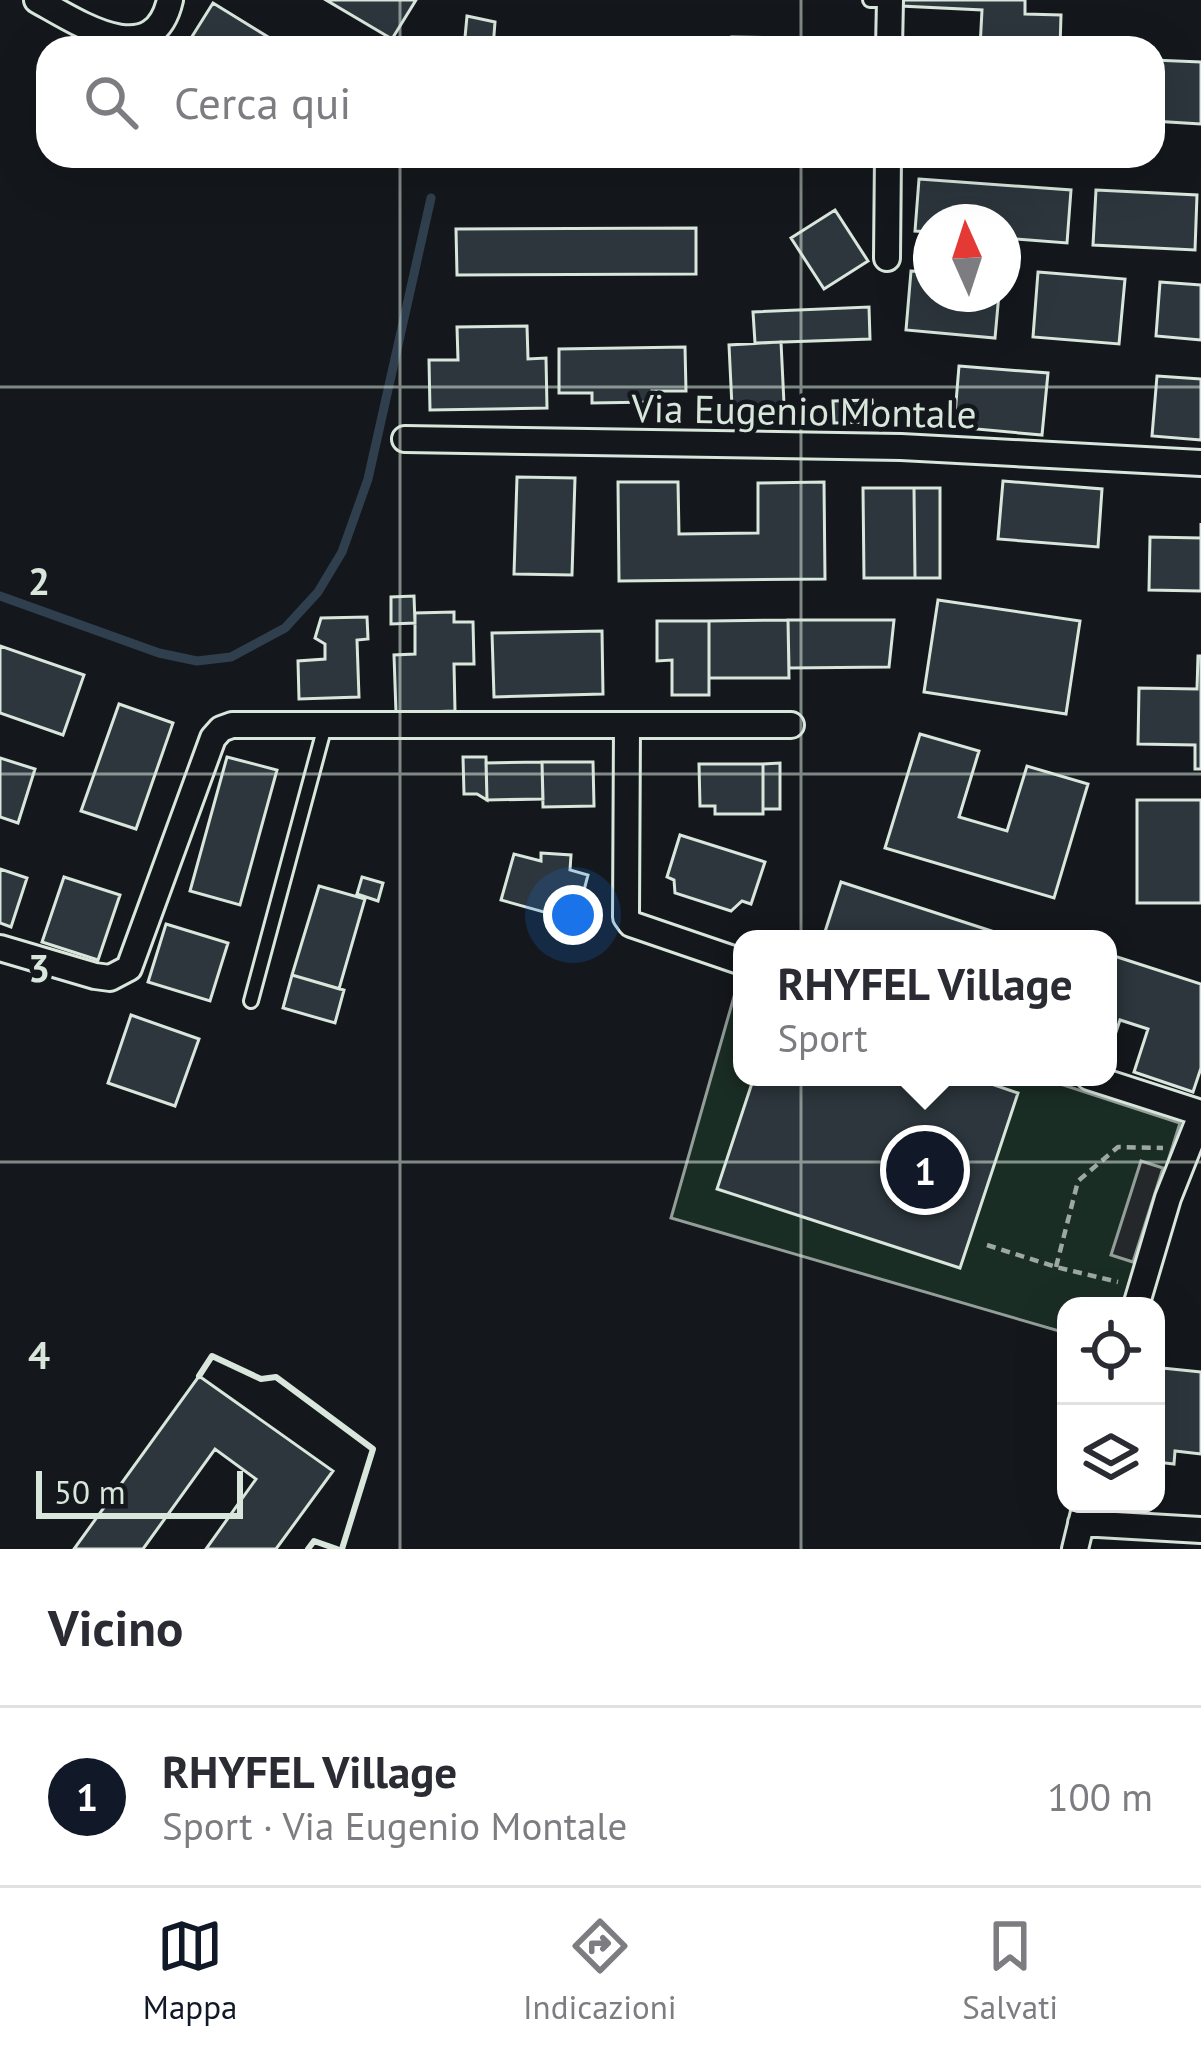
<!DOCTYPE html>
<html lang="it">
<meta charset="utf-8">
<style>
body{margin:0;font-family:"PT Sans",sans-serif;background:#f2f2f3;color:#2b2b33}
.controls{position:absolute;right:36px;bottom:36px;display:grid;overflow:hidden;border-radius:24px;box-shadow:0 12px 48px #0002}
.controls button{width:108px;height:108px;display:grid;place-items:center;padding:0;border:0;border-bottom:3px solid #e1e1e2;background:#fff;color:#2b2b33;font:60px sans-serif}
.compass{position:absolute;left:913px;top:204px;width:108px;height:108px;border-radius:50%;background:#fff;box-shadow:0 12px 48px #0002;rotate:357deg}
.scale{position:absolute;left:36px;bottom:30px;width:207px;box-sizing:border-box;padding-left:12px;border:6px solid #d8e6dc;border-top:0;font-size:33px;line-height:42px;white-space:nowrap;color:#d8e6dc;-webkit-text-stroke:9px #14181c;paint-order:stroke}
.you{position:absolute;left:573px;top:915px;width:42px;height:42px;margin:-30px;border:9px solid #fff;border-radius:50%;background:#1a73e8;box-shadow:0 0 0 18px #1a73e833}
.badge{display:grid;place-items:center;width:78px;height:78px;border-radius:50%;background:#111827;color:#fff;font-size:39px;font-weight:700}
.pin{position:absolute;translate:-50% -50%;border:6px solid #fff;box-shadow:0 3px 12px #0006}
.popup{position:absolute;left:733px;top:930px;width:384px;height:156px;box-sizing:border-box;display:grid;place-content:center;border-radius:24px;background:#fff;filter:drop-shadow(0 3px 9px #0005);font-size:39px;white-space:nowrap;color:#7c7c81}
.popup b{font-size:45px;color:#2b2b33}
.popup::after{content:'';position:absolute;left:50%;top:100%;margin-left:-24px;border:24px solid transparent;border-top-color:#fff}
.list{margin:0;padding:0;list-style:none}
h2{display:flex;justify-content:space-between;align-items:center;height:156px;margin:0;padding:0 48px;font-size:51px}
h2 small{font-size:39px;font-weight:400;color:#7c7c81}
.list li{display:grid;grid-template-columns:78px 1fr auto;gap:36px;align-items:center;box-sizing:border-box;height:180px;padding:0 48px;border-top:3px solid #e1e1e2}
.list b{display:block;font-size:45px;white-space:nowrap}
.list p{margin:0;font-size:39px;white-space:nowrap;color:#7c7c81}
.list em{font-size:39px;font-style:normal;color:#7c7c81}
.icon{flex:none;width:66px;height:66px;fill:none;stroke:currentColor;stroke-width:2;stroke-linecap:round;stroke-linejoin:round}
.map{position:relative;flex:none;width:1201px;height:1549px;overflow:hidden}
.search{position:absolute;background:#fff;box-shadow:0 12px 48px #0002;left:36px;right:36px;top:36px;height:132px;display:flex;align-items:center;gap:30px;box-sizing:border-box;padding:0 42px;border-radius:36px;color:#7c7c81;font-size:45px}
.sheet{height:336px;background:#fff}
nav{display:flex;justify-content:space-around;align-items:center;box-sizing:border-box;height:168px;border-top:3px solid #e1e1e2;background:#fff;font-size:33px;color:#7c7c81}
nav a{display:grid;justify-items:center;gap:6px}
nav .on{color:#111827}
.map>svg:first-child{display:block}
</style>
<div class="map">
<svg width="1201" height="1549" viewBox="0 0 1201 1549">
<rect width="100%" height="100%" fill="#14181c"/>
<!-- green -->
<path fill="#1a2d24" stroke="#939e99" stroke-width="3" d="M739 979 742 980V1077H1039L1180 1123 1122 1306H1066V1333L671 1218Z"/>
<!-- parking -->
<path fill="#24282b" stroke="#939e99" stroke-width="3" d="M1141 1161 1163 1168 1133 1262 1111 1255Z"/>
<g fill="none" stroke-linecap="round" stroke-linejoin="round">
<!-- stream -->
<path stroke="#2f3f4d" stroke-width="9" d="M0 596 159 653 197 661 231 657 285 628 318 592 342 552 368 479 431 198"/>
</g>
<!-- building -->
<path fill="#2c363c" stroke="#d8e6dc" stroke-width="3" d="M326 0H416L392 39Z
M901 0H1025V14L1061 15 1060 48H980L982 10 901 6Z
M213 3 286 48H197L188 43Z
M467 16 495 22 493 48H464Z
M732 37 785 38V48H733Z
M1153 60 1201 62V124L1153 121Z
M919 179 1071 190 1067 243 1003 238V222H931V232L915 231Z
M1096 190 1197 195 1195 250 1093 245Z
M835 210 868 261 824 289 791 238Z
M696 228V274L457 275 456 229Z
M911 271 931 272V294H999L995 338 906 330Z
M1038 272 1125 279 1119 344 1033 337Z
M1160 282 1201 285V340L1156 336Z
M869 307 870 339 755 343 753 312Z
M527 326 528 359 546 358 547 408 430 410 429 360H458L457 327Z
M781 342 784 404 732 407 729 345Z
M685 347 686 391H652V402L592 403V393H559V349Z
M959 366 1048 373 1042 435 954 427Z
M1157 376 1201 379V440L1152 436Z
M872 400 873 422 834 423 833 401Z
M517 477 575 478 572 575 514 574Z
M1003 481 1102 489 1098 547 998 539Z
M618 482H678L679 534 758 533V483L824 482 825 579 619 581Z
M863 488H914L915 578H864Z
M914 488H940V578H915Z
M1201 523V591L1149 590 1150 537 1201 538Z
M414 596 415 623 391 624V597Z
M938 600 1080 621 1066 714 924 692Z
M454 612V622H473L474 664H454L455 711 396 713 394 655 415 654V613Z
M367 617 368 639 357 640 359 697 299 699 298 661 325 659V644L315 638 321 618Z
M788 620H894L889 667 789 668Z
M788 620 789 678H709V621Z
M657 621H709V695H672V660L657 661Z
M602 631 603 694 494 697 492 633Z
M0 646 84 675 63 735 0 713Z
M1198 656H1201V769H1195V745L1138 744 1139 688 1197 689Z
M119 704 173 723 136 829 81 811Z
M920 734 979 751 959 817 1007 831 1027 766 1088 784 1054 898 885 848Z
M227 757 277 770 240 905 190 891Z
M463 757H486L487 800 477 794H464Z
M0 758 35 769 18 823 0 817Z
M542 762H593L594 806 543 807Z
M542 762 543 799 487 800 486 763Z
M780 763V809H763V764Z
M699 764H763V814H715V806H700Z
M1137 800H1201V903H1137Z
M680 835 765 862 751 904 742 901 731 911 675 893 674 880 667 877Z
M541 853 571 855 570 870 588 875 576 921 501 900 514 854 541 861Z
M0 869 27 878 11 927 0 923Z
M64 877 120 895 98 960 42 942Z
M362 877 383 883 378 901 357 894Z
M841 882 1016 939H827L823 938Z
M319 886 365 899 339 989 292 975Z
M166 924 228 943 210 1001 148 982Z
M1108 954 1201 984V1068L1193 1092 1134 1072 1148 1029 1120 1020 1108 1056Z
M292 975 344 990 335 1023 283 1008Z
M131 1015 199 1039 175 1106 108 1083Z
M754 1077H971L1018 1093 960 1268 717 1189Z
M1162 1368 1201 1372V1454L1175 1451 1174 1464 1156 1462V1382H1161Z
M199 1376 333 1471 276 1549H206L256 1479 215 1449 143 1549H74Z"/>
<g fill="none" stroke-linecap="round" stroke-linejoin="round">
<defs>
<path id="service" d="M870 0H890
M251 1001 325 726"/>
<path id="minor" d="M37 0C77 22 153 74 170 0
M889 48 890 0
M887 258 888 156
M405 439 901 447 1201 463
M627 727 626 917 631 924 742 962
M0 948 95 976 110 978 129 968 213 738 221 729 232 725H791
M1089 1077 1201 1113
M1136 1306 1168 1198 1201 1115
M1081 1523 1201 1530
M1075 1549 1086 1504"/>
</defs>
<!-- service casing -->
<use href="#service" stroke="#d8e6dc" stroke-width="18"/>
<!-- minor casing -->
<use href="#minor" stroke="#d8e6dc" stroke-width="30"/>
<!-- path -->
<path stroke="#9da8a2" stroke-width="4.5" stroke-dasharray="9 6" stroke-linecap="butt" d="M987 1245 1056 1267 1118 1282
M1056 1267 1078 1181 1118 1147 1163 1148"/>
<!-- service -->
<use href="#service" stroke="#14181c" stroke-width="12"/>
<!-- minor -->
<use href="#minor" stroke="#14181c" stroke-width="24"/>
<!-- wall -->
<path stroke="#d8e6dc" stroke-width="6" d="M199 1376 212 1356 261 1379 276 1377 373 1449 342 1549
M308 1549 314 1541 337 1549"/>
</g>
<!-- grid -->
<path fill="none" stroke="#d8e6dc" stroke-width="3" stroke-opacity="0.55" d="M400 0V48M801 0V48M400 156V1549M801 156V1549M0 387H1201M0 774H1201M0 1162H1201"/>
<g text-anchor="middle" stroke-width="9" stroke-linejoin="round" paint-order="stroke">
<!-- street labels -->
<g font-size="39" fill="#d8e6dc" stroke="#14181c">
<text transform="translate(804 411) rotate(1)" y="14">Via Eugenio Montale</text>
</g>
</g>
<g font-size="39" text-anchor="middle" font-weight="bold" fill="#d8e6dc" stroke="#14181c" stroke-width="9" stroke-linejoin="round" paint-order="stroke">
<text x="39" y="595">2</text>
<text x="39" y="982">3</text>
<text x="39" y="1369">4</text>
</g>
</svg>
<div class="controls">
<button><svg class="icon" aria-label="locate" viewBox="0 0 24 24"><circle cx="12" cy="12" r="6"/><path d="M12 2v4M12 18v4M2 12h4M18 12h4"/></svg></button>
<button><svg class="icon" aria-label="layers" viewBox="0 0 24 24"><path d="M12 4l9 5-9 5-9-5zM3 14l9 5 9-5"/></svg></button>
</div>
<svg class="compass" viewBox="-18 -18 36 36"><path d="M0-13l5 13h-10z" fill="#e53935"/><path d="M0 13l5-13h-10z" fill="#7c7c81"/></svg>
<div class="scale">50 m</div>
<div class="you"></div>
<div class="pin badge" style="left:925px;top:1170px">1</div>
<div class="popup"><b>RHYFEL Village</b>Sport</div>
<div class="search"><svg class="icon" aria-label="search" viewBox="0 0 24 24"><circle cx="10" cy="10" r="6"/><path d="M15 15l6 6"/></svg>Cerca qui</div>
</div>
<section class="sheet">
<h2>Vicino<small></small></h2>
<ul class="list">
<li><span class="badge">1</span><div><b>RHYFEL Village</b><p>Sport · Via Eugenio Montale</p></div><em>100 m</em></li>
</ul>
</section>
<nav>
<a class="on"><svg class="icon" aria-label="map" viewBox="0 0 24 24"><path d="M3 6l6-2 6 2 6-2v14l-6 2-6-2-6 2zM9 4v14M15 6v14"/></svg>Mappa</a>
<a><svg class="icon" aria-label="directions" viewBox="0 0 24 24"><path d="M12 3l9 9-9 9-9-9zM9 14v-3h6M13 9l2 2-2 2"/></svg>Indicazioni</a>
<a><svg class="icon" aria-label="saved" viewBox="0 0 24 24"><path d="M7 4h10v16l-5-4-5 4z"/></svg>Salvati</a>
</nav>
